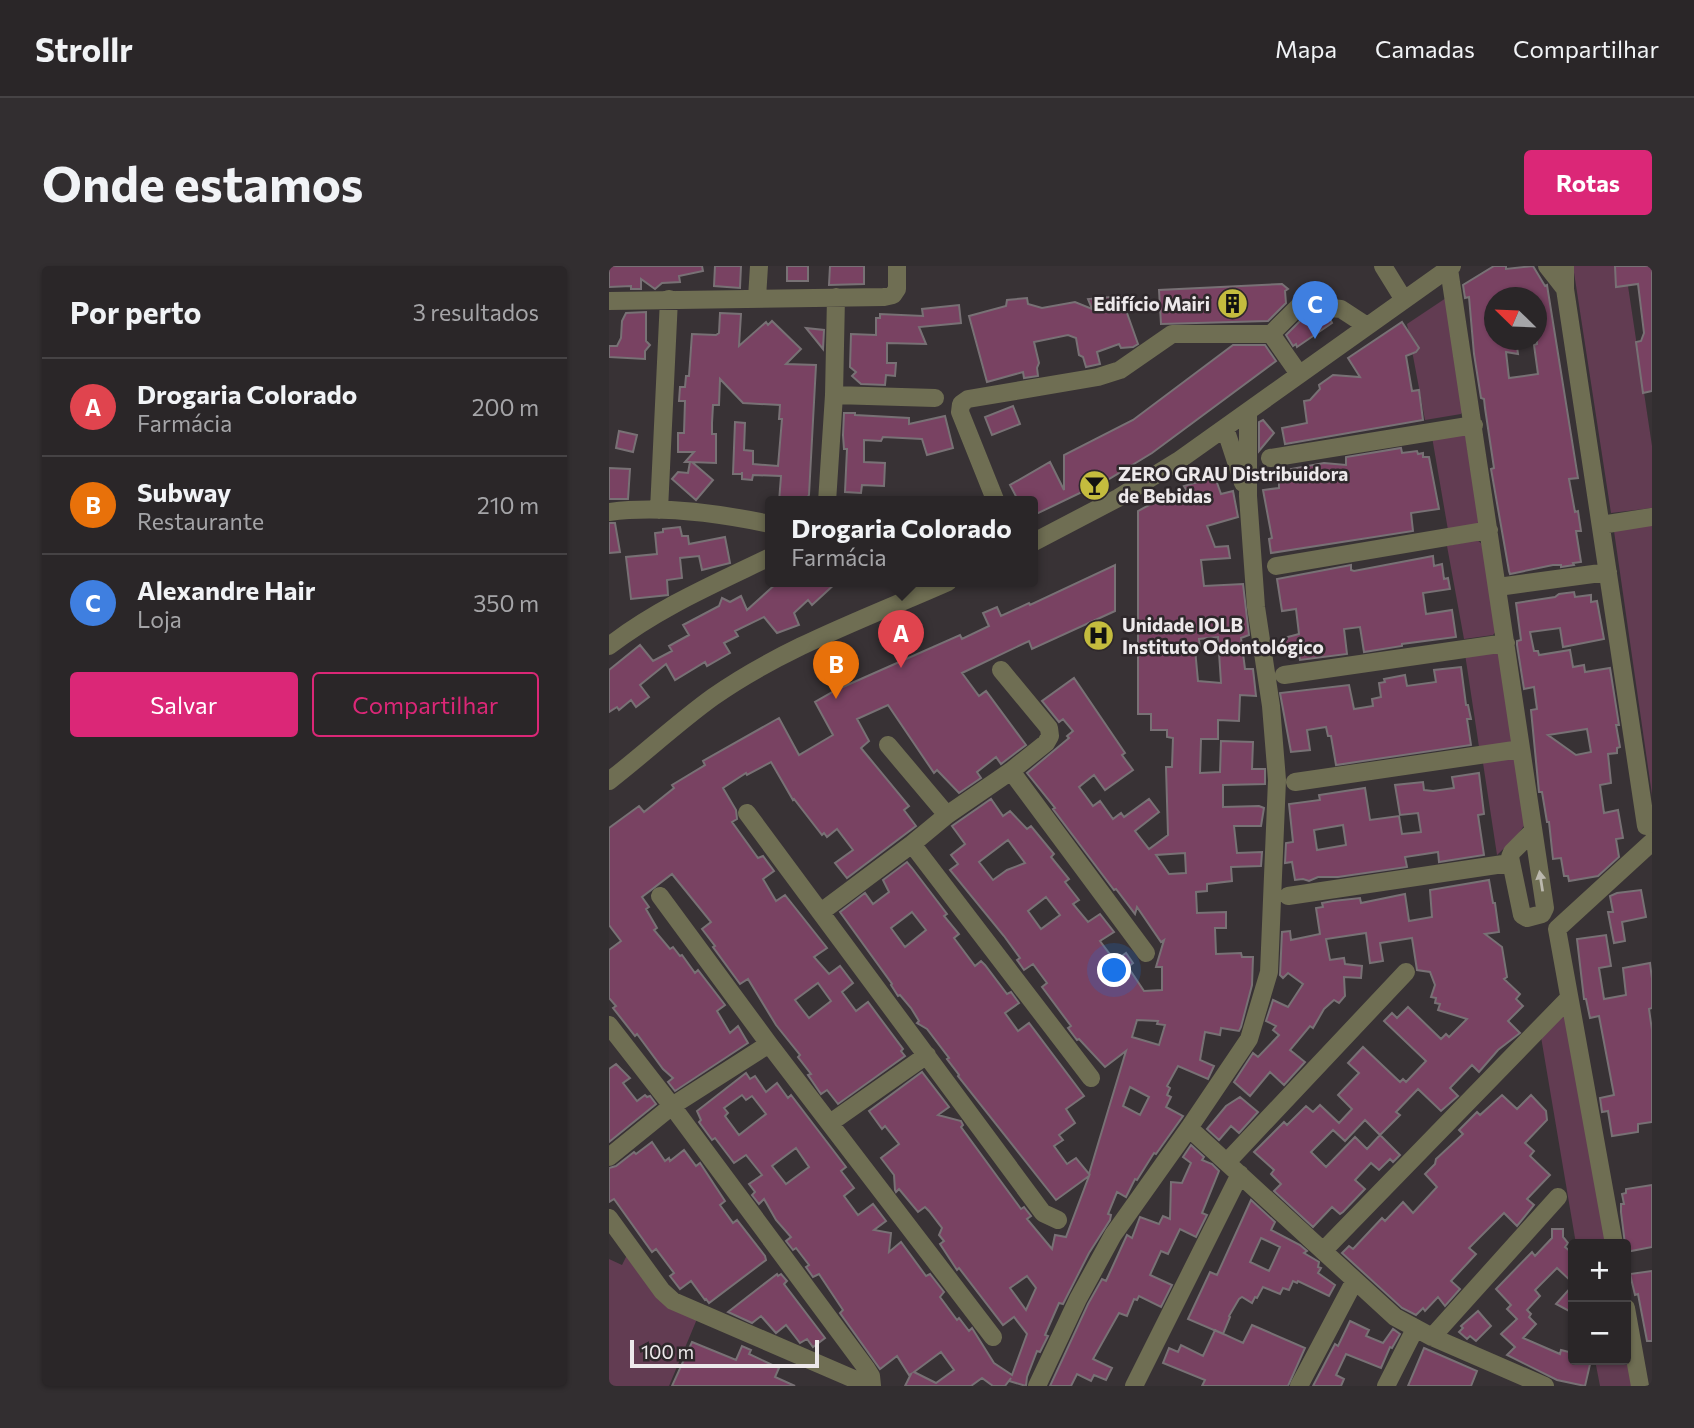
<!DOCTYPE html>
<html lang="pt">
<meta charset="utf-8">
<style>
body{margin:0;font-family:Commissioner,sans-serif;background:#322e30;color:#f1f3f6}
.controls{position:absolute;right:21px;bottom:21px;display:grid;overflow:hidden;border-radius:7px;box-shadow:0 2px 5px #0004}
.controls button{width:63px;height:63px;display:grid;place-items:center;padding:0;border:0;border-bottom:2px solid #464345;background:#2a2628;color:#f1f3f6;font:35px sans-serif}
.compass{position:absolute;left:875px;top:21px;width:63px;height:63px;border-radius:50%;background:#2a2628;box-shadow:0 2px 5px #0004;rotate:293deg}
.scale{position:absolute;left:21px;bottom:18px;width:189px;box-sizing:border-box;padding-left:7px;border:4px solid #ede9eb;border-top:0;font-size:19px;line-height:24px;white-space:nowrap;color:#ede9eb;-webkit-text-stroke:5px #2e282b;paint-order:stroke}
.you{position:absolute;left:506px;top:705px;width:24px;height:24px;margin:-18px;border:5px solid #fff;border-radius:50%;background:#1a73e8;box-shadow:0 0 0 10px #1a73e833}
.badge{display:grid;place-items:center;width:46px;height:46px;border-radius:50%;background:#db2777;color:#fff;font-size:23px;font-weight:700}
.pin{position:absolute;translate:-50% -58px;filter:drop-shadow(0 2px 4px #0008)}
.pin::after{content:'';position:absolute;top:37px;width:24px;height:21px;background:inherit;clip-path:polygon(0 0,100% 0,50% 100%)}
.popup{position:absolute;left:156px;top:230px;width:273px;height:91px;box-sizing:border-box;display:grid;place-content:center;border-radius:7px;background:#2a2628;filter:drop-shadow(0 2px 5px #0005);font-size:23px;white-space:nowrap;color:#a5a5a8}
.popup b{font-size:26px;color:#f1f3f6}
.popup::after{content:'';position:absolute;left:50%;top:100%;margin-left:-14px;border:14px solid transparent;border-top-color:#2a2628}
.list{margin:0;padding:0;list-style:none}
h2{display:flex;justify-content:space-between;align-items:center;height:91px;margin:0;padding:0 28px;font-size:30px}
h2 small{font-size:23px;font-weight:400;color:#a5a5a8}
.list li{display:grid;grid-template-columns:46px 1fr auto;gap:21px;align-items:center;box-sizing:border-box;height:98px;padding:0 28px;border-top:2px solid #464345}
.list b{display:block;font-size:26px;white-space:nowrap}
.list p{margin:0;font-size:23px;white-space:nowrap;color:#a5a5a8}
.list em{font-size:23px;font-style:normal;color:#a5a5a8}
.actions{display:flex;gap:14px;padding:21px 28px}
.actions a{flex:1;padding:16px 0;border:2px solid #db2777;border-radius:7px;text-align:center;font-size:24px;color:#db2777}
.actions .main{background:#db2777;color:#fff}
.map{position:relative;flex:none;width:1043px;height:1120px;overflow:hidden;border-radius:7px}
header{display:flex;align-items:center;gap:42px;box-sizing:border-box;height:98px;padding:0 35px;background:#2a2628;border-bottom:2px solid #464345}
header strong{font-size:33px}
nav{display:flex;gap:38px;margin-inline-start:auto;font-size:24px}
.intro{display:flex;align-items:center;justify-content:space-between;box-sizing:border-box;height:168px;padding:0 42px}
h1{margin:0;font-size:49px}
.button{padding:18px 32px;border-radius:7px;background:#db2777;color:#fff;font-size:24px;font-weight:700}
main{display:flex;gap:42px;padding:0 42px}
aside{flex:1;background:#2a2628;border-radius:7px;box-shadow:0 2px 5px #0004}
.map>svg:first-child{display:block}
</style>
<header>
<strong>Strollr</strong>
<nav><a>Mapa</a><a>Camadas</a><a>Compartilhar</a></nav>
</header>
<div class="intro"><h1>Onde estamos</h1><a class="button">Rotas</a></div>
<main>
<aside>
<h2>Por perto<small>3 resultados</small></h2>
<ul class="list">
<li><span class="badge" style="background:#e0444e">A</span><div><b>Drogaria Colorado</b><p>Farmácia</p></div><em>200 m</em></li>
<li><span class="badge" style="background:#e8710a">B</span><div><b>Subway</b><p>Restaurante</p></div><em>210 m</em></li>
<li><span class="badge" style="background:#3f7fe0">C</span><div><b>Alexandre Hair</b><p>Loja</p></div><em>350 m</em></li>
</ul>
<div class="actions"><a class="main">Salvar</a><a>Compartilhar</a></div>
</aside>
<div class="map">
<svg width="1043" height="1120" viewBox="0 0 1043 1120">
<rect width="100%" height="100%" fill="#383235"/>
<!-- green -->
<path fill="#623c52" d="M964 0H1016L1043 180V242L1002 247Z
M837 32 854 145 852 148 816 154 798 58Z
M856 167 870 255 867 260 839 264 823 171Z
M1043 259V529L1005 265Z
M868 274 873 278 888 364 884 369 855 373 838 280Z
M892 387 905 473 902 477 870 481 856 388Z
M907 492 918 555 908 570 888 589 874 497Z
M956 747 1000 978H967L932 771Z
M18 989 88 1053 60 1120H0V993L13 999Z
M1017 1072 1025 1120H991L986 1094H1017Z"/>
<!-- building -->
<path fill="#794262" stroke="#787175" stroke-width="2" fill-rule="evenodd" d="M0 0H93L94 5 70 10 71 16 53 17 46 23 32 13V23H22V20L0 21Z
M106 0H132L131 22 105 20Z
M178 0H199V15H178Z
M221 0H255V18L220 19Z
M885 0H897V3L924 0 936 20 938 19 969 212 960 213 966 246 969 245 972 265H967L972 296 964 297 965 299 952 301V299H944L901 308 900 305 882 203 885 202 876 142 875 133 872 132 865 88 860 31 856 32 854 19ZM886 32H928V78L925 79 929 108 900 112 897 86 909 88 907 74H886Z
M1006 0H1043V125L1034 127 1027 76 1032 75 1035 67 1029 18 1007 21Z
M673 18 679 23 676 25 677 37 659 55 552 58 550 24Z
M512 30 529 78 524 81 512 82 510 78 488 86 491 98 477 101 474 91 470 89 467 72 459 69 425 76 430 97 428 102 429 110 415 112 414 106 378 116 360 50 397 40 398 34 418 32 419 38 433 42 466 36 483 43 479 33Z
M350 39 352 57 310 61 317 78 278 77V97H287L286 110 277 109 276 119 252 118 243 110 247 106 241 101 242 68 267 69V52H271V48L314 50 313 43Z
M37 46V75L41 79 36 85V93L0 91V80H8L12 72 13 55 17 47Z
M111 47 132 48 130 80 157 56 159 59 163 55 192 83 177 98 207 99 200 229 195 236H170L172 210 144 209 143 214 133 213V206V208H124L126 156 136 157 135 184 144 185V198L169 200 173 153H170L171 139 134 137 111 113 110 139H104L103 157V168H107V197L83 196 104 214 87 234 63 213 69 206 79 207 81 196H76L85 186H69V167H75L76 135H70L71 121H76L77 110H80L83 68 107 69 110 67Z
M695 51 721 53 723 57 688 81 687 78 684 80 677 69Z
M793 56 810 82 807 86 797 90 803 125 810 124 814 154 676 178 673 162 698 157 695 135 701 134 711 123 710 119 724 109 751 111 739 92Z
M197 62 215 64 214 83Z
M624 79H656L667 95 543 187 500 213 423 250V236H410L401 219 441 196 455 224V189L524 154Z
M404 140 411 158 383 169 376 151Z
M235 147H246V149L300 152V158L336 150 344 182 318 189 313 173 274 171 272 175 255 174V196L276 197 275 220 253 219 252 227 236 226 238 183H235L234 169Z
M654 154 665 167 650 185V156Z
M10 165 28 169 24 186 7 182Z
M792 182 793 187 808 185 809 188 814 187V191H820L830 243 802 247 804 265 662 287 660 273 663 272 654 224 670 222V215L684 213 682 203 715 197 737 199V191Z
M0 202 21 203 19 233H0Z
M606 211 612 228 624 225 629 251 598 260 606 281 619 280 621 292 592 294 595 320 634 318 640 369 632 372 636 403H644L647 430 631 429 630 455 609 454V473H592L591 507 611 506 612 475 644 476 643 503H656V518L614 519V541L650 540 655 542 652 560H625L628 587 653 586 652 600 622 601 623 615 598 618V625L587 626 588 647 617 646V662H606L607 688 632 687 633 691H644L643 719 632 761 630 765 612 762 611 769 596 766 591 794 605 800 599 813 569 800 558 820 561 822 558 829 562 831 557 841 574 850 547 888 545 887 528 914 526 913 517 931 508 926 499 948 502 949 501 954 480 987 454 1038 450 1037 436 1069 439 1070 431 1086 428 1085 418 1111 417 1120 400 1115 402 1112 396 1120H384L373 1112 362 1120H296L302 1108 300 1109 288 1090 271 1103 231 1047 234 1044 210 1008 204 1011 197 1001 200 999 187 982 184 984 177 975 182 971 167 954 155 933 150 938 143 929 146 926 140 918 153 909 137 889 125 897 106 872 103 874 90 856 92 854 88 845 137 807 141 813 146 810 157 826 168 817 179 832 182 829 237 901 232 905 245 922 235 930 249 949 264 938 277 955 265 964 282 967 280 986 292 976 317 1010 321 1008 335 1026 331 1031 348 1054 350 1052 360 1065 363 1062 385 1097 403 1109 418 1068 405 1051 394 1059 350 1002 348 1004 331 978 335 975 330 969 333 962 320 945 316 941 309 946 290 923 287 926 286 924 285 909 272 892 290 878 276 860 273 863 260 845 313 806 340 841 329 849 352 855 354 859 352 861 412 943 415 941 422 950 418 953 443 983 446 969 457 971 480 910 447 934 349 810 350 809 338 793 340 792 318 763 308 757 310 755 302 742 291 729 289 730 282 719 283 718 231 646 256 627 264 638 280 626 274 614 298 596 303 602 338 648 335 650 350 668 345 672 366 700 372 695 376 699 398 728 402 726 410 737 396 747 409 765 420 757 475 830 457 843 466 857 450 869 454 874 445 880 458 898 467 892 480 908 517 785 496 801 470 773 468 774 459 762 462 760 433 721 438 717 424 698 415 704 408 694 411 692 395 670 341 604 349 598 342 589 356 578 343 560 382 533 394 550 401 545 418 563 422 560 445 588 442 591 460 613 456 616 470 634 464 638 479 656 491 648 505 666 491 675 506 695 517 687 524 697 519 701 535 725 553 724V701H547L555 674 552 676 528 641 526 648 507 623 505 624 444 543 446 542 418 507 460 472 458 470 464 465 454 453 450 456 433 435 465 412 516 487 513 489 524 504 496 524 485 509 470 521 484 540 491 535 504 553 512 547 515 551 540 533 550 546 526 565 540 583 559 569 557 501H563L564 472 558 471V464H542V448H529V245L542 238 578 225 575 220ZM609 371 612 417 589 415 586 383H591L590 373ZM399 574 416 597 398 604 384 614 370 596ZM576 587 577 607 560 608 547 589ZM437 631 451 649 432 663 419 645ZM303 646 317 664 296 681 282 662ZM528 754 549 755 548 758 556 759 550 779 523 771ZM521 821 540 831 531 849 514 840ZM133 829 137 834 143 830 157 848 130 869 116 850 119 847 115 842ZM187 882 200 901 177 918 163 900ZM418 1010 427 1022 417 1044 401 1022ZM332 1086 345 1104 327 1117 305 1106Z
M0 257H6L11 286 0 287Z
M71 261 73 270H79L80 278 116 271 121 297 93 304 90 290 71 292 73 312 58 314 59 329 22 333 17 291 48 288 46 267 54 266V263Z
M824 290 825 300 833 298 835 313 839 312 841 323 814 327 817 348 843 344 847 371 793 378V380L755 386 751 361 735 363 738 388 691 394 690 389 682 390 681 386 677 387 675 372 690 368 687 343 673 345 668 313 742 299V304L745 305Z
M506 299V345L423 383 420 375 353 407 370 430 377 425 417 479 392 498 387 491 368 506 372 512 350 527 328 504 325 507 279 439 248 453 260 475 252 482 300 540 295 544 307 560 238 612 226 597 244 584 228 563 218 571 215 567 213 569 185 533 184 534 162 496 138 509 137 507 114 522 127 544 128 553 123 556 149 592 154 590 165 605 154 613 167 635 176 629 218 682 205 691 220 708 231 700 244 717 233 726 247 745 259 736 294 783 292 785 296 790 229 838 218 824 212 828 199 809 202 808 189 791 191 789 167 759 139 713 131 718 104 681 106 680 93 663 102 656 63 608 33 631 40 641 37 643 48 662 45 664 61 683 64 681 71 690 73 689 86 707 89 704 116 739 108 745 121 767 129 760 139 777 66 825 59 816 64 812 54 803 28 768 26 770 4 742 7 740 0 732V684L12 675 0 659V562L30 540 35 546 65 522 63 519 96 499 94 495 170 452 190 489 224 469 206 436 227 424 351 369 353 373 380 360 374 347 388 341 392 350 420 337 421 339ZM209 717 222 735 200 752 186 734Z
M169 316H228L203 339 199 334 185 347 190 359 168 367 155 351 126 365 129 370 115 377 121 387 98 400 96 396 66 414 57 398 31 419 40 431 27 441 22 434 10 444 8 441 0 446V404L31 379 44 395 63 385 60 380 80 369 74 359 110 340 113 332 121 336 132 330 138 344Z
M965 326 966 331 982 329V336L988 335 995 373 954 381 951 362 921 366 925 385H929L930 389 961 384 964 401 975 399 976 406 1001 402 1010 459H1007L1011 481 1008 482V487L999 488 1002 517 991 519 995 547 1009 544 1014 572 1007 573 1010 591 989 610 960 615 959 610H955L952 592 944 593 940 556H938L933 526H930L922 444 928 443 925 421 915 423 908 379V375L912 374 907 337 946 331 950 328ZM978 463 982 486 967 489 939 469Z
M852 401 857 439H859L862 453H858L862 479 727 499 722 470H719L717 461 698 464 701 484 682 486 671 427 740 419 745 443 764 440 763 433 772 431 770 417 776 416 775 413 796 409 798 420 827 416 825 404Z
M870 507 875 548 869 549 875 589 830 596 829 586 796 591 798 601 729 611H709L700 615 694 613 686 614 683 596 676 597 677 577 684 576 680 538 711 534 710 529 756 522 761 554 790 550 793 568 812 566 809 547 791 549 786 519 814 516 815 524 824 525 845 522 843 511ZM734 559 737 579 708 584 705 564Z
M880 614 884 637H886L890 666 876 668 893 681 898 711 895 713 911 728 907 733 914 740 899 755 911 767 889 784 870 806 863 799 841 822 849 830 832 845 809 823 787 846 791 849 771 869 756 854 736 875 724 864 702 886 717 901 746 871 758 883 771 869 791 889 784 896 781 893 770 904 762 897 746 914 756 923 734 946 731 948 723 941 704 961 665 925 672 918 662 908 665 904 645 886 675 856 678 859 697 840 704 846 711 839 730 857 743 843 729 829 750 807 739 797 754 781 791 816 794 813 797 816 817 795 775 755 783 747 788 752 799 741 832 773 837 768 840 771 858 753 829 744 831 738 826 737 827 732 822 731 826 719 821 706 808 704 803 672 771 677 774 695 761 697 757 667 717 673 721 694 735 692 736 698 753 700 752 712 735 711 736 730 730 737 725 734 715 743 704 762 701 760 681 784 696 796 675 819 661 806 641 830 625 816 644 787 649 791 670 769 664 764 667 760 657 755 664 734 679 741 694 718 679 707 674 712 671 709 673 666 681 665 682 674 711 668 707 642 714 641 713 637 724 635 751 632 752 637 796 628 800 655 823 651 821 624Z
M1032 624 1037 651 1013 656 1016 675 1005 677 999 646H1004L1001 630 1008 627Z
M997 669 1002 700 990 702 995 733 1017 729 1014 702 1041 697 1043 713V742L1040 743 1043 764V856L1029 858V866L1003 870 999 845 993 846 991 832 1005 829 990 750 981 752 977 733H975L968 673Z
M7 798 21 812 14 817 28 835 36 829 38 831 41 830 47 838 0 876V803Z
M893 829 908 843 922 829 937 845 938 854 916 877 925 885 921 890 941 909 918 933 925 939 908 960 895 947 860 982 867 988 842 1015 851 1023 836 1040 829 1031 816 1045 814 1042 807 1049 793 1042 733 987 740 980 744 983 773 952 776 955 794 936 804 947 828 921 816 908 826 898 827 893 854 868 850 864 868 846 871 849Z
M631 831 649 846 630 867 622 860 610 874 598 863 617 840Z
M43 876 56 895 60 892 61 895 75 884 87 900 91 897 116 935 111 939 124 957 128 954 156 990 157 994 100 1037 97 1033 96 1034 82 1015 71 1023 61 1010 65 1007 47 983 43 986 5 933 0 936V902L7 900 25 886 27 888Z
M582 879 595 891 593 894 603 898 610 905 593 947 598 949 587 971 571 963 559 988 552 985 541 1009 563 1019 552 1041 530 1030 528 1034 525 1033 518 1050 510 1047 484 1093 503 1102 497 1114 485 1109 482 1115 468 1108 462 1120H441L479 1038 493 1013 497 1015 518 969 523 972 531 951 550 958 554 950 561 953 562 916 573 917 582 897 574 891Z
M1043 919V981L1017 986 1012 946V938H1015L1013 928 1017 927V923Z
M642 934 666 956 662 964 691 979 698 985 695 987 710 996 709 1001 712 1002 709 1007 726 1019 720 1030 689 1015 688 1017 684 1015 680 1024 674 1022 671 1028 654 1021 648 1032 646 1031 643 1037 633 1031 630 1033 620 1050 621 1051 614 1068 579 1053 601 1006 608 1009ZM652 972 671 981 660 1005 641 996Z
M943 963H954V971L959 977 956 981 962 986 964 998V1017L948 1002 926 1024 931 1030 918 1044 922 1048 920 1051 927 1058 914 1072 951 1088 952 1084 964 1087V1094H982L976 1120 948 1114 898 1089 906 1081 892 1068 908 1053 898 1043 902 1039 887 1023 923 986 926 990 943 972Z
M1043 1005V1075H1038L1029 1028 1026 1029 1021 1008Z
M168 1008 169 1010 172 1008 178 1015 175 1018 216 1072 204 1081 198 1073 191 1077 177 1059 167 1067 152 1050 143 1057 119 1046Z
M964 1019V1047L947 1038Z
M869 1045 882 1060 867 1075 861 1070 858 1073 850 1066 854 1062 852 1060Z
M741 1055 760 1064 757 1070 774 1077 784 1063 791 1068 783 1082 781 1081 772 1102 737 1088 727 1109 735 1113 732 1120H704L726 1078 729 1080Z
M643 1059 696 1082 679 1120H593L596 1114 554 1097 560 1082 569 1086 572 1079 594 1090 606 1064 634 1077Z
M83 1076 127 1094 133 1080 142 1084 140 1088 170 1102 166 1111 186 1120H63Z
M815 1082 868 1105 862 1120H799Z"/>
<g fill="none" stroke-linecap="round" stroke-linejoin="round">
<!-- minor -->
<path stroke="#6f6e53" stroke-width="18" d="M774 0 795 34
M938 0 956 23
M956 0V23L1037 560
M840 3 936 642 933 648 918 652 913 649 901 591 903 586 924 565
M148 32 150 0
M0 35 275 31 284 29 288 23V0
M662 68 690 108
M225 129 326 132
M616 162 634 217
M661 192 865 159
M218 236 225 129 227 31
M387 236 351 146 352 138 359 133 489 111 511 104 563 68H662L691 39 732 43 758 60
M50 244 60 33
M0 246C53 239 109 247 161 258
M992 259 1043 251
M423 277 509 232 569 195 843 0
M667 300 880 264
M889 321 999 306
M0 380C49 342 105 318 161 291
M675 409 897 377
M279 479 338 549
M402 505 537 687
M0 515C35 488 68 457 104 431 175 381 260 351 339 316
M686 516 912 483
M138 547 434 947 449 954
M303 578 482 812
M51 630 160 778 384 1071
M679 630 901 597
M212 646 303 578 338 549 402 505 437 477 441 470 440 462 392 404
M0 759 63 840 257 1102 262 1110 263 1120
M221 857 318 789
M580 862 786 1051 823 1071 936 1120
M0 891 63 840 160 778
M618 896 797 706
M0 952 53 1025 64 1035 261 1120
M1005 978 948 663 1043 576
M714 985 960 732
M1017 1042 1031 1120
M823 1071 949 931
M428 1120 469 1033 504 969 580 862 640 773 660 706 668 514 662 440 647 341 639 230V146
M525 1120 631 908
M690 1120 745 1016
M777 1120 806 1063"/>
</g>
<!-- one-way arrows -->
<defs><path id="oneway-solid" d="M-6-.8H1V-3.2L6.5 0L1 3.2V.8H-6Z" transform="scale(1.75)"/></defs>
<use fill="#bbb8ae" href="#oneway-solid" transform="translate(932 615) rotate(-99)"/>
<!-- icons -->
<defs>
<symbol id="building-disc" viewBox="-11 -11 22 22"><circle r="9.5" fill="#c4bc3e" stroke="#2e282b"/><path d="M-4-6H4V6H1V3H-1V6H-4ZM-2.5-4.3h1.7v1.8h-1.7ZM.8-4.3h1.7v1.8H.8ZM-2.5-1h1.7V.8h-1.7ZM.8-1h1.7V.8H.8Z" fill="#111"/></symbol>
<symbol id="bar-disc" viewBox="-11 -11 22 22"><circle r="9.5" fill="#c4bc3e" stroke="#2e282b"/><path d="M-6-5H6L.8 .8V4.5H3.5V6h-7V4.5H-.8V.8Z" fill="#111"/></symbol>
<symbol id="hospital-disc" viewBox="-11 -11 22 22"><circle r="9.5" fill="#c4bc3e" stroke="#2e282b"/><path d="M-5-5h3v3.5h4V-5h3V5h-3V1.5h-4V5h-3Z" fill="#111"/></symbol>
</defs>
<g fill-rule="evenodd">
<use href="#building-disc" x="606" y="20" width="35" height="35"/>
<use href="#bar-disc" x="468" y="202" width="35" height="35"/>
<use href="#hospital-disc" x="472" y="352" width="35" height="35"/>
</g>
<g text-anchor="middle" stroke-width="5" stroke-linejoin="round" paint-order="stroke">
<!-- poi labels -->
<g font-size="19" font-weight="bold" fill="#ede9eb" stroke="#2e282b" text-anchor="start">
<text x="601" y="45" text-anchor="end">Edifício Mairi</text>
<text x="509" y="215">ZERO GRAU Distribuidora<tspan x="509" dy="22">de Bebidas</tspan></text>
<text x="513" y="366">Unidade IOLB<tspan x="513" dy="22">Instituto Odontológico</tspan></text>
</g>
</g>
</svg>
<div class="controls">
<button>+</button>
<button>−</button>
</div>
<svg class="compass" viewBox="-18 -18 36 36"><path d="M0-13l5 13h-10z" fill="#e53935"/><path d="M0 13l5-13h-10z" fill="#a5a5a8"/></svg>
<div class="scale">100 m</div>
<div class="you"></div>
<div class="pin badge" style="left:292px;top:402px;background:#e0444e">A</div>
<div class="popup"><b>Drogaria Colorado</b>Farmácia</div>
<div class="pin badge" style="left:227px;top:433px;background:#e8710a">B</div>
<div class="pin badge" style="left:706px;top:73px;background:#3f7fe0">C</div>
</div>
</main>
